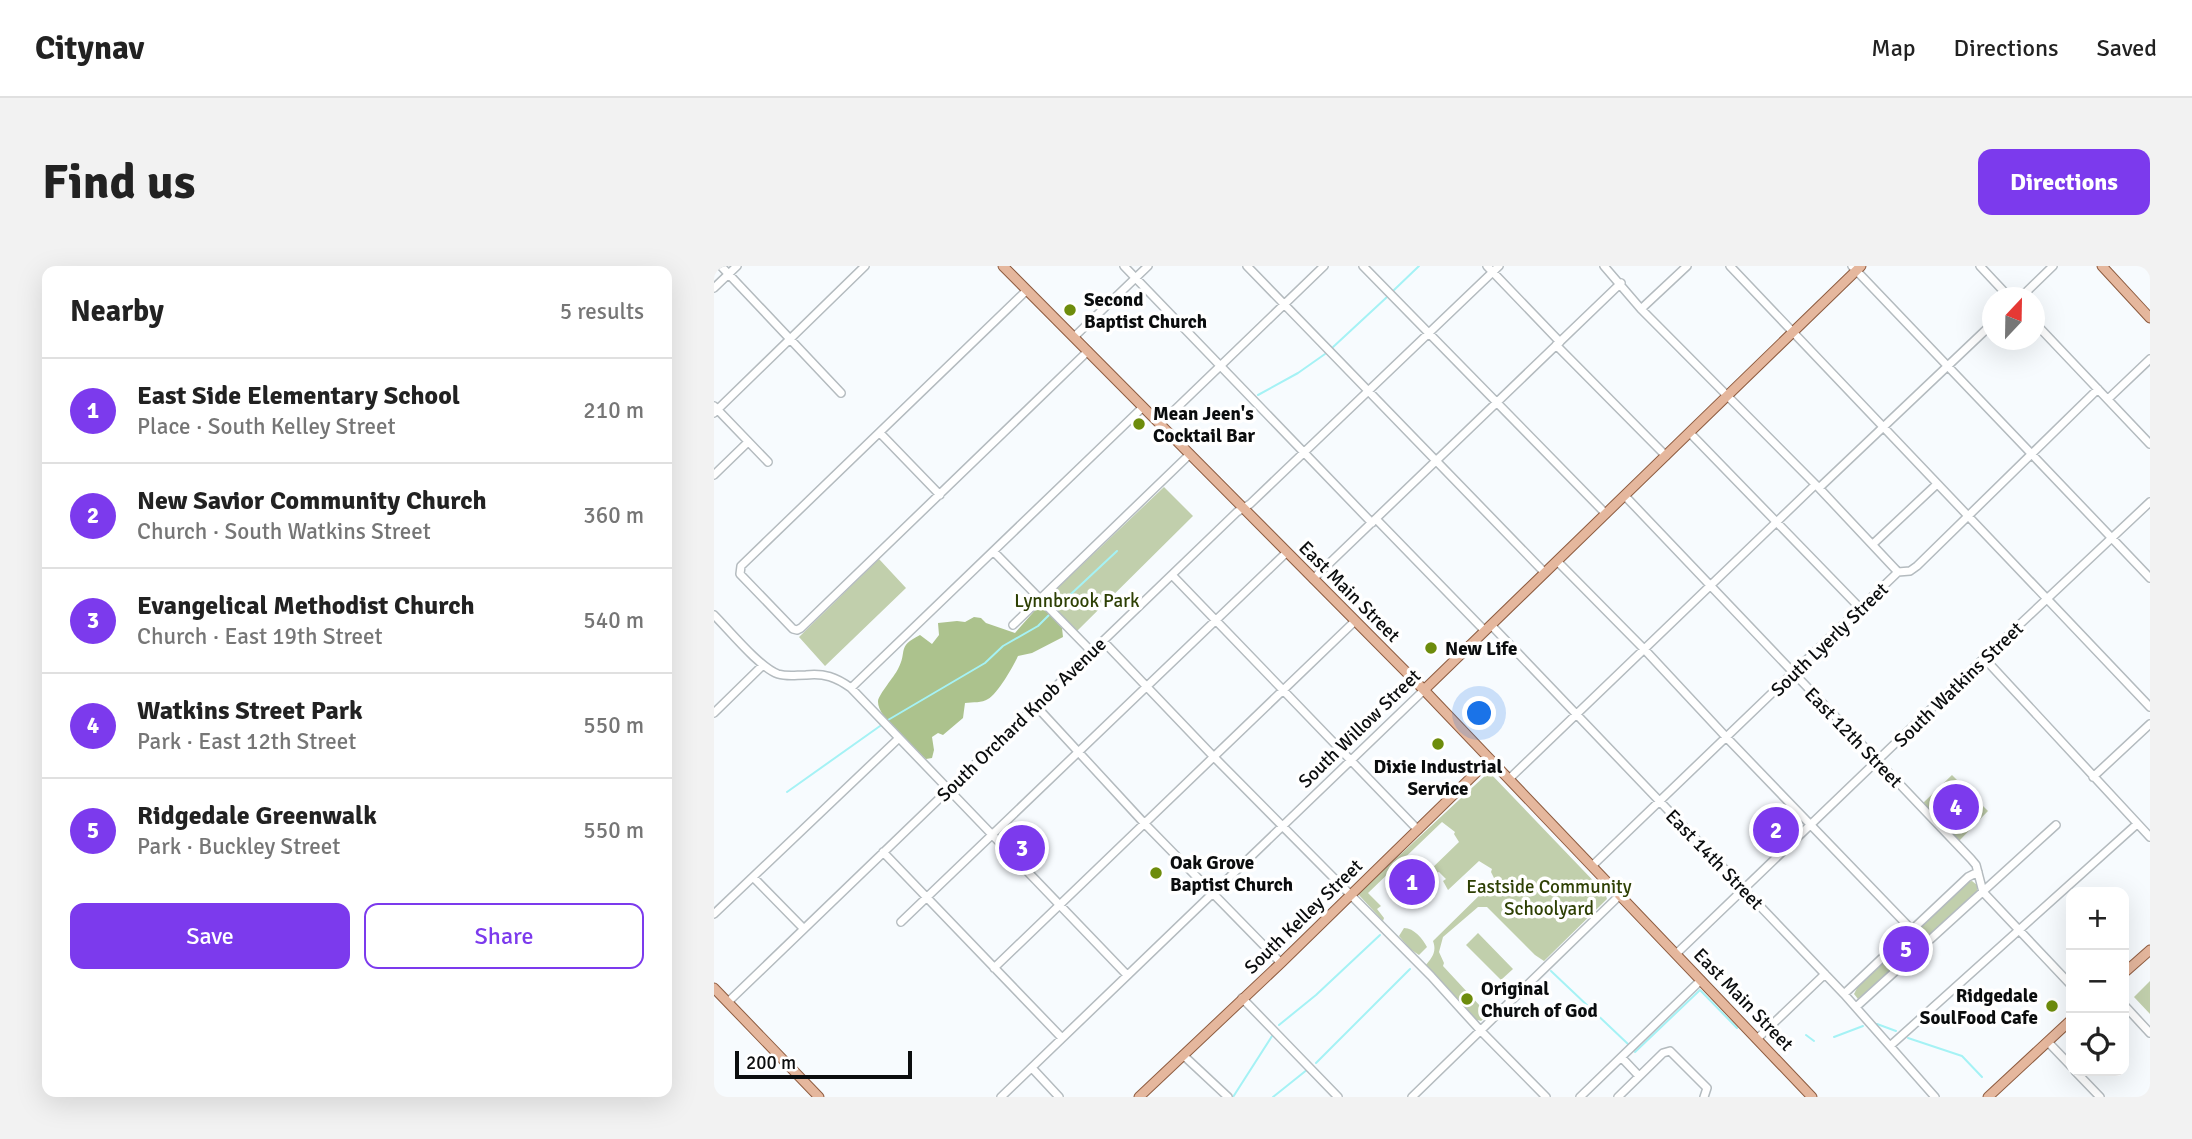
<!DOCTYPE html>
<meta charset="utf-8">
<style>
body{margin:0;font-family:Signika,sans-serif;background:#f2f2f2;color:#222}
.controls{position:absolute;right:21px;bottom:21px;display:grid;overflow:hidden;border-radius:14px;box-shadow:0 7px 28px #0002}
.controls button{width:63px;height:63px;display:grid;place-items:center;padding:0;border:0;border-bottom:2px solid #e0e0e0;background:#fff;color:#222;font:35px sans-serif}
.compass{position:absolute;left:1268px;top:21px;width:63px;height:63px;border-radius:50%;background:#fff;box-shadow:0 7px 28px #0002;rotate:22deg}
.scale{position:absolute;left:21px;bottom:18px;width:177px;box-sizing:border-box;padding-left:7px;border:4px solid #0b0d0e;border-top:0;font-size:19px;line-height:24px;white-space:nowrap;color:#0b0d0e;-webkit-text-stroke:5px #fff;paint-order:stroke}
.you{position:absolute;left:766px;top:448px;width:24px;height:24px;margin:-18px;border:5px solid #fff;border-radius:50%;background:#1a73e8;box-shadow:0 0 0 10px #1a73e833}
.badge{display:grid;place-items:center;width:46px;height:46px;border-radius:50%;background:#7c3aed;color:#fff;font-size:23px;font-weight:700}
.pin{position:absolute;translate:-50% -50%;border:4px solid #fff;box-shadow:0 2px 7px #0006}
.list{margin:0;padding:0;list-style:none}
h2{display:flex;justify-content:space-between;align-items:center;height:91px;margin:0;padding:0 28px;font-size:30px}
h2 small{font-size:23px;font-weight:400;color:#767676}
.list li{display:grid;grid-template-columns:46px 1fr auto;gap:21px;align-items:center;box-sizing:border-box;height:105px;padding:0 28px;border-top:2px solid #e0e0e0}
.list b{display:block;font-size:26px;white-space:nowrap}
.list p{margin:0;font-size:23px;white-space:nowrap;color:#767676}
.list em{font-size:23px;font-style:normal;color:#767676}
.actions{display:flex;gap:14px;padding:21px 28px}
.actions a{flex:1;padding:16px 0;border:2px solid #7c3aed;border-radius:14px;text-align:center;font-size:24px;color:#7c3aed}
.actions .main{background:#7c3aed;color:#fff}
.icon{flex:none;width:38px;height:38px;fill:none;stroke:currentColor;stroke-width:2;stroke-linecap:round;stroke-linejoin:round}
.map{position:relative;flex:none;width:1436px;height:831px;overflow:hidden;border-radius:14px}
header{display:flex;align-items:center;gap:42px;box-sizing:border-box;height:98px;padding:0 35px;background:#fff;border-bottom:2px solid #e0e0e0}
header strong{font-size:33px}
nav{display:flex;gap:38px;margin-inline-start:auto;font-size:24px}
.intro{display:flex;align-items:center;justify-content:space-between;box-sizing:border-box;height:168px;padding:0 42px}
h1{margin:0;font-size:49px}
.button{padding:18px 32px;border-radius:14px;background:#7c3aed;color:#fff;font-size:24px;font-weight:700}
main{display:flex;gap:42px;padding:0 42px}
aside{flex:1;background:#fff;border-radius:14px;box-shadow:0 7px 28px #0002}
.map>svg:first-child{display:block}
</style>
<header>
<strong>Citynav</strong>
<nav><a>Map</a><a>Directions</a><a>Saved</a></nav>
</header>
<div class="intro"><h1>Find us</h1><a class="button">Directions</a></div>
<main>
<aside>
<h2>Nearby<small>5 results</small></h2>
<ul class="list">
<li><span class="badge">1</span><div><b>East Side Elementary School</b><p>Place · South Kelley Street</p></div><em>210 m</em></li>
<li><span class="badge">2</span><div><b>New Savior Community Church</b><p>Church · South Watkins Street</p></div><em>360 m</em></li>
<li><span class="badge">3</span><div><b>Evangelical Methodist Church</b><p>Church · East 19th Street</p></div><em>540 m</em></li>
<li><span class="badge">4</span><div><b>Watkins Street Park</b><p>Park · East 12th Street</p></div><em>550 m</em></li>
<li><span class="badge">5</span><div><b>Ridgedale Greenwalk</b><p>Park · Buckley Street</p></div><em>550 m</em></li>
</ul>
<div class="actions"><a class="main">Save</a><a>Share</a></div>
</aside>
<div class="map">
<svg width="1436" height="831" viewBox="0 0 1436 831">
<rect width="100%" height="100%" fill="#f7fbfe"/>
<!-- green -->
<path fill="#c1cfac" d="M450 221 479 250 362 366 332 333Z
M165 293 192 322 111 400 85 371Z
M775 506 891 627 893 633 830 695 821 689 773 641H764L729 671 725 686 730 697 729 700 768 742 771 739 778 746 767 755 760 753 711 700C718 692 723 686 719 675L781 614 777 606 778 603 765 595 734 624 729 615 732 613 725 606 717 608 714 606 745 576 740 568 741 566 728 556 654 627 667 640 663 643 670 652 669 655 644 628Z
M1238 509 1274 545 1245 575 1209 537Z
M1258 615 1263 619V627L1144 733 1140 728 1143 722 1252 616Z
M690 662C700 662 709 673 713 681L705 689 696 683 685 670Z
M764 667 799 703 787 714 752 679Z
M1436 715V748L1420 731Z"/>
<!-- forest -->
<path fill="#acc28d" d="M323 342H330L348 362 349 371 318 387 304 390C300 399 283 429 274 433 268 437 259 436 251 437L249 452 229 469 224 467 218 471 220 484 218 492 212 493C200 481 163 452 164 435 165 428 180 411 184 403 194 385 182 381 206 369L218 378 225 369 224 357 243 355 251 356 260 351 267 352 272 357 301 367Z"/>
<g fill="none" stroke-linecap="round" stroke-linejoin="round">
<!-- stream -->
<path stroke="#a5f2f5" stroke-width="2" d="M680 24 705 0
M618 82 673 31
M544 129 584 107 611 88
M342 342 403 285
M174 454 271 397 289 380 324 360 335 349
M73 526 166 460
M837 705 914 778
M1163 758 1182 765
M565 759 602 729 666 669
M1092 769 1100 775
M1120 771 1149 760
M1194 772 1248 790 1268 811
M921 786 986 724 1023 762
M602 797 696 703
M519 831 560 767
M559 831 594 803"/>
<defs>
<path id="minor" d="M7 0 127 127
M410 0 658 257
M533 0 831 307
M649 0 892 248
M773 0 846 76
M890 0 927 43 1105 222 1184 306
M1016 0 1436 441
M1138 0 1436 312
M1266 0 1296 32
M0 22 23 0
M313 24 27 300 26 308 79 363 83 364 87 362 374 85
M1306 32 1339 0
M927 43 973 0
M1321 57 1436 178
M360 71 434 0
M842 79 952 190
M1394 133 1436 93
M0 140 54 196
M0 147 151 0
M446 158 610 0
M166 167 226 229
M976 167 1147 343
M0 209 34 176
M1105 222 1279 57
M911 230 1257 593 1262 599 1269 626 1357 719
M662 253 771 365
M1159 278 1223 218
M280 286 378 386
M844 296 930 383 1013 472 1198 664
M458 309 704 564
M599 313 907 17
M0 349C15 364 46 402 64 408 74 411 82 409 92 409 110 407 122 411 137 422L413 709
M299 359 476 188
M777 359 1130 728 1221 831
M389 375 499 490 717 710 766 764 832 831
M1270 392 1436 571
M137 422 429 141
M322 440 430 557 567 697
M0 447 49 399
M1379 511 1436 458
M795 513 1101 219
M169 586 348 772
M878 600 1184 306 1196 305 1203 300 1384 123
M39 611 90 663
M0 648 184 473
M187 656 573 286
M962 688 1270 392 1436 236
M280 702 641 355
M1130 728 1254 611 1264 606
M528 732 624 831
M14 736 523 246 536 238 785 0
M1410 739 1436 767
M1142 741 1342 559
M1043 773 1111 708
M1334 776 1357 800
M1176 780 1423 558
M469 789 514 831
M908 792 925 810
M318 802 345 831
M1361 805 1386 831
M287 831 710 424
M698 831 906 629
M866 831 987 714
M904 831 949 787 956 785 993 822 990 831"/>
<path id="major" d="M289 0 710 424 1098 831
M1388 0 1436 52
M710 424 1147 0
M1410 707 1436 684
M0 722 105 831
M425 831 567 697 776 493
M1274 831 1357 754"/>
</defs>
<!-- minor casing -->
<use href="#minor" stroke="#b4bbbf" stroke-width="10"/>
<!-- major casing -->
<use href="#major" stroke="#8e5c40" stroke-width="11"/>
<!-- minor -->
<use href="#minor" stroke="#fff" stroke-width="7"/>
<!-- major -->
<use href="#major" stroke="#e5b79d" stroke-width="9"/>
</g>
<!-- markers -->
<g fill="#6d8c0c" stroke="#fff" stroke-width="2.5">
<circle cx="356" cy="44" r="7"/>
<circle cx="425" cy="158" r="7"/>
<circle cx="717" cy="382" r="7"/>
<circle cx="724" cy="478" r="7"/>
<circle cx="442" cy="607" r="7"/>
<circle cx="753" cy="733" r="7"/>
<circle cx="1338" cy="740" r="7"/>
</g>
<g text-anchor="middle" stroke-width="7" stroke-linejoin="round" paint-order="stroke">
<!-- poi labels -->
<g font-size="19" font-weight="bold" fill="#0b0d0e" stroke="#fff" text-anchor="start">
<text x="370" y="40">Second<tspan x="370" dy="22">Baptist Church</tspan></text>
<text x="439" y="154">Mean Jeen's<tspan x="439" dy="22">Cocktail Bar</tspan></text>
<text x="731" y="389">New Life</text>
<text x="724" y="507" text-anchor="middle">Dixie Industrial<tspan x="724" dy="22">Service</tspan></text>
<text x="456" y="603">Oak Grove<tspan x="456" dy="22">Baptist Church</tspan></text>
<text x="767" y="729">Original<tspan x="767" dy="22">Church of God</tspan></text>
<text x="1324" y="736" text-anchor="end">Ridgedale<tspan x="1324" dy="22">SoulFood Cafe</tspan></text>
</g>
<!-- street labels -->
<g font-size="19" fill="#0b0d0e" stroke="#fff">
<text transform="translate(636 325) rotate(45)" y="7">East Main Street</text>
<text transform="translate(1115 373) rotate(-44)" y="7">South Lyerly Street</text>
<text transform="translate(1244 418) rotate(-44)" y="7">South Watkins Street</text>
<text transform="translate(307 453) rotate(-44)" y="7">South Orchard Knob Avenue</text>
<text transform="translate(645 462) rotate(-44)" y="7">South Willow Street</text>
<text transform="translate(1140 471) rotate(46)" y="7">East 12th Street</text>
<text transform="translate(1001 593) rotate(46)" y="7">East 14th Street</text>
<text transform="translate(589 650) rotate(-44)" y="7">South Kelley Street</text>
<text transform="translate(1030 733) rotate(46)" y="7">East Main Street</text>
</g>
<!-- park labels -->
<g font-size="19" fill="#2e4004" stroke="#fff">
<text x="363" y="341">Lynnbrook Park</text>
<text x="835" y="627">Eastside Community<tspan x="835" dy="22">Schoolyard</tspan></text>
</g>
</g>
</svg>
<div class="controls">
<button>+</button>
<button>−</button>
<button><svg class="icon" aria-label="locate" viewBox="0 0 24 24"><circle cx="12" cy="12" r="6"/><path d="M12 2v4M12 18v4M2 12h4M18 12h4"/></svg></button>
</div>
<svg class="compass" viewBox="-18 -18 36 36"><path d="M0-13l5 13h-10z" fill="#e53935"/><path d="M0 13l5-13h-10z" fill="#767676"/></svg>
<div class="scale">200 m</div>
<div class="you"></div>
<div class="pin badge" style="left:698px;top:616px">1</div>
<div class="pin badge" style="left:1062px;top:564px">2</div>
<div class="pin badge" style="left:308px;top:582px">3</div>
<div class="pin badge" style="left:1242px;top:541px">4</div>
<div class="pin badge" style="left:1192px;top:683px">5</div>
</div>
</main>
